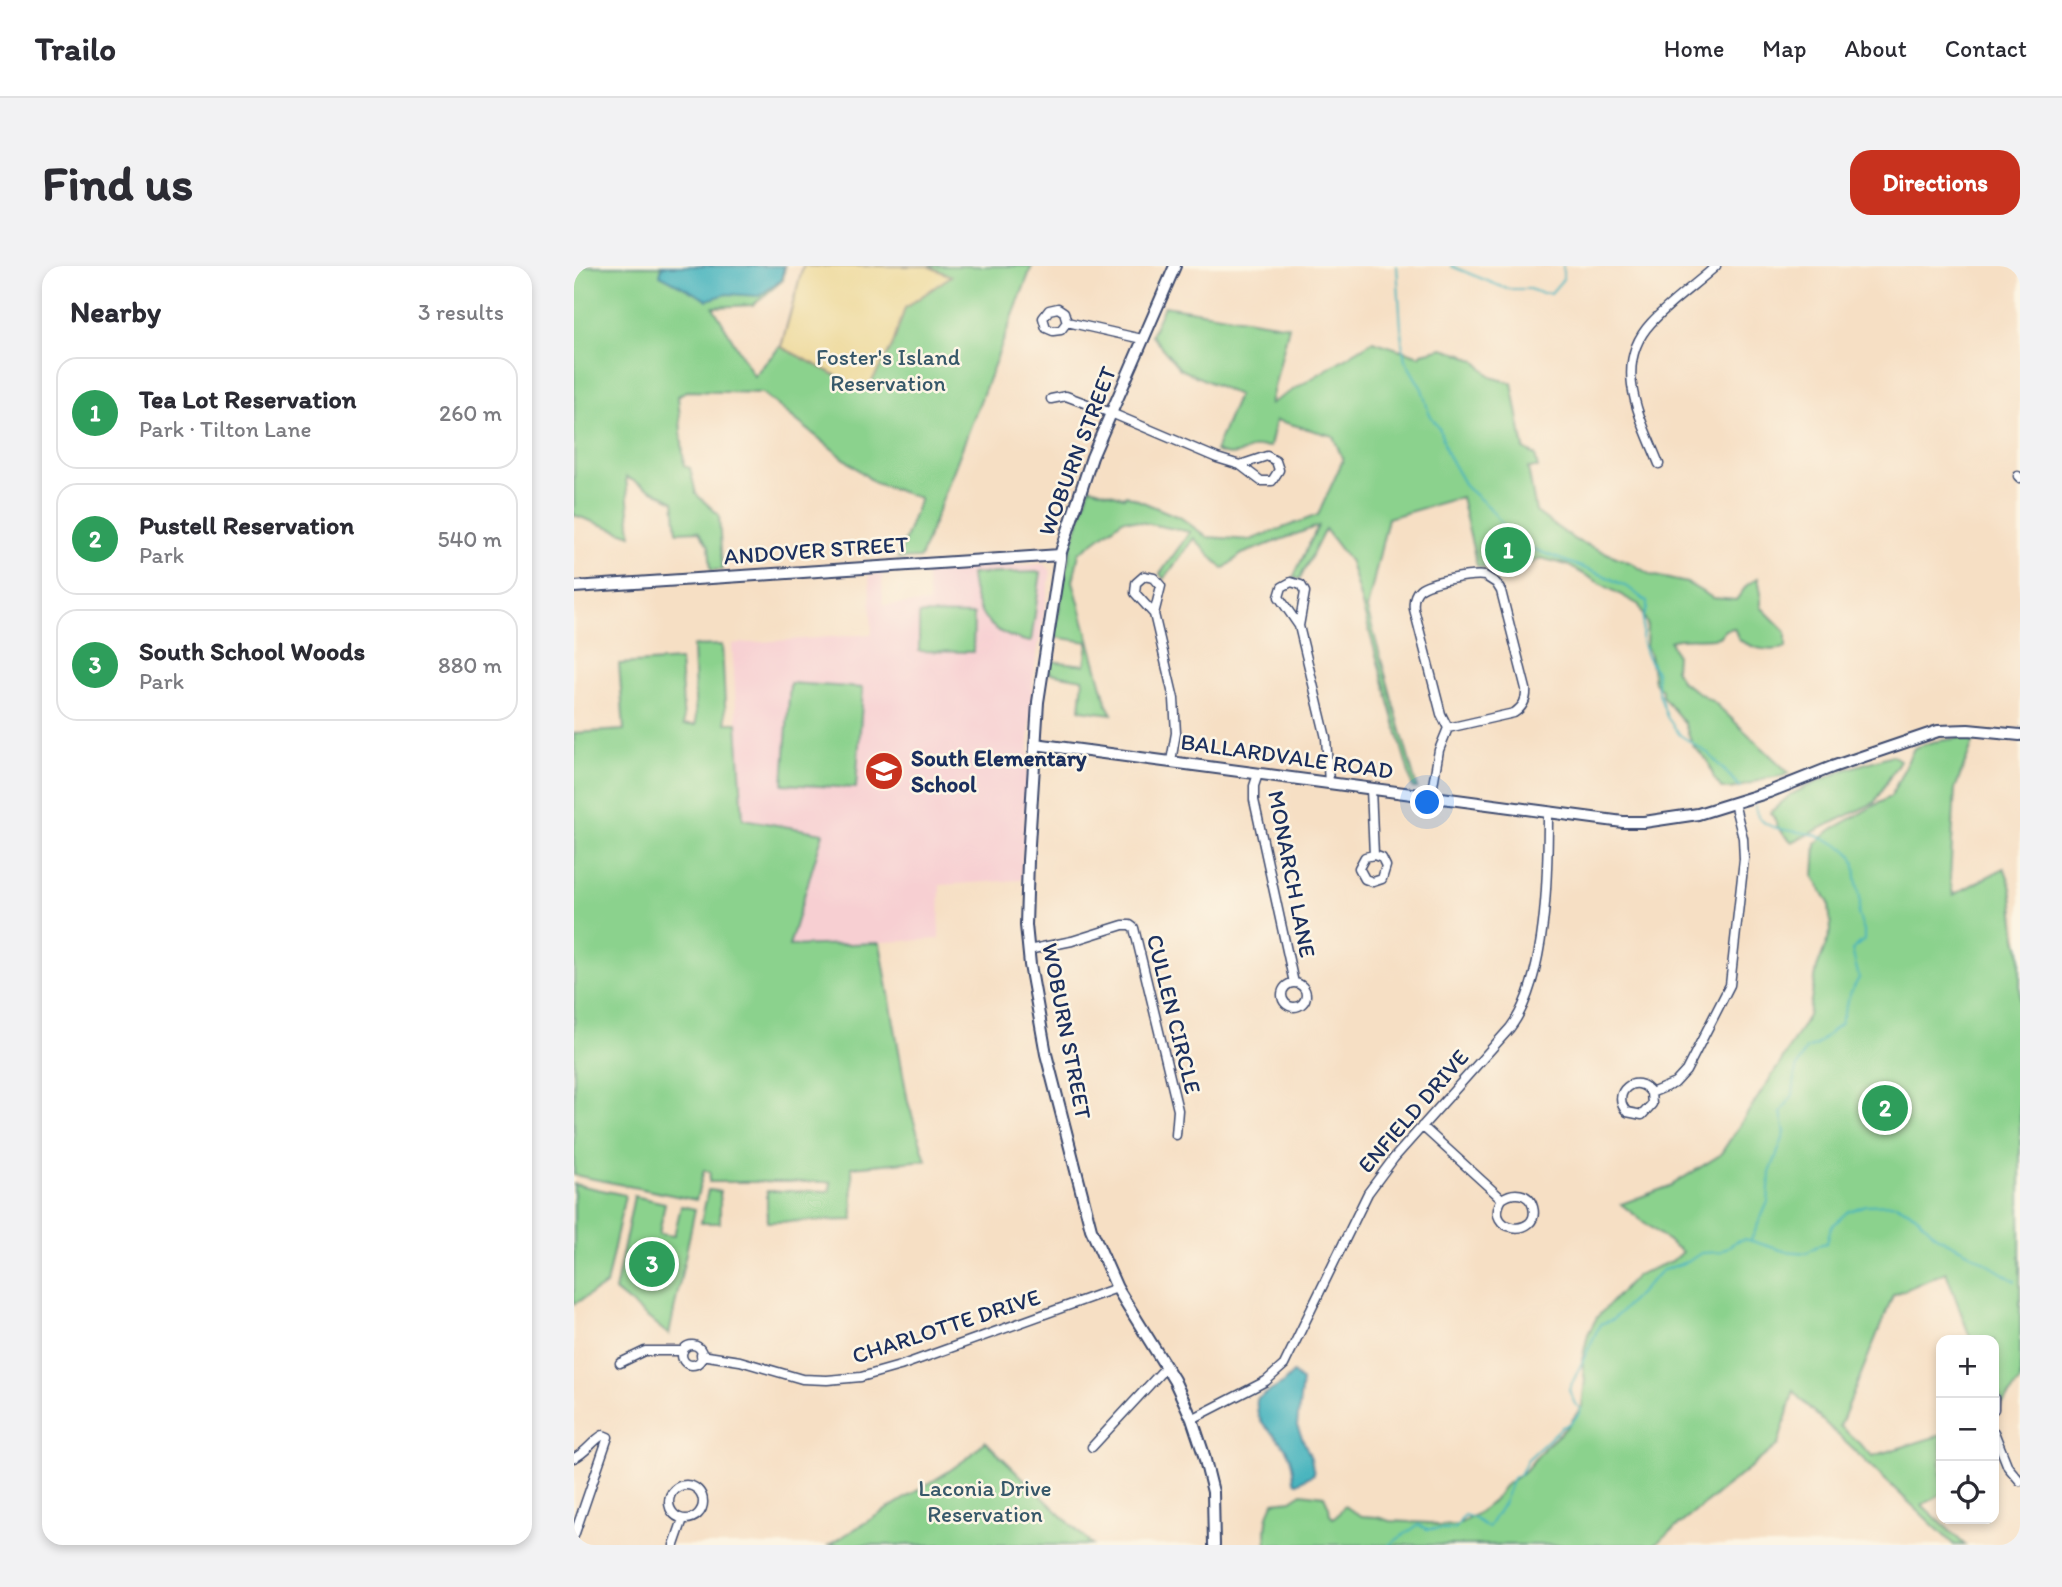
<!DOCTYPE html>
<meta charset="utf-8">
<style>
body{margin:0;font-family:Itim,sans-serif;background:#f2f2f3;color:#2b2b33}
.controls{position:absolute;right:21px;bottom:21px;display:grid;overflow:hidden;border-radius:14px;box-shadow:0 4px 10px #0003}
.controls button{width:63px;height:63px;display:grid;place-items:center;padding:0;border:0;border-bottom:2px solid #e1e1e2;background:#fff;color:#2b2b33;font:35px sans-serif}
.you{position:absolute;left:854px;top:537px;width:24px;height:24px;margin:-18px;border:5px solid #fff;border-radius:50%;background:#1a73e8;box-shadow:0 0 0 10px #1a73e833}
.badge{display:grid;place-items:center;width:46px;height:46px;border-radius:50%;background:#c8321e;color:#fff;font-size:23px;font-weight:700}
.pin{position:absolute;translate:-50% -50%;border:4px solid #fff;box-shadow:0 2px 7px #0006}
.list{margin:0;padding:0;list-style:none}
h2{display:flex;justify-content:space-between;align-items:center;height:91px;margin:0;padding:0 28px;font-size:30px}
h2 small{font-size:23px;font-weight:400;color:#7c7c81}
.list li{display:grid;grid-template-columns:46px 1fr auto;gap:21px;align-items:center;box-sizing:border-box;height:112px;margin:0 14px 14px;padding:0 14px;border:2px solid #e1e1e2;border-radius:21px}
.list b{display:block;font-size:26px;white-space:nowrap}
.list p{margin:0;font-size:23px;white-space:nowrap;color:#7c7c81}
.list em{font-size:23px;font-style:normal;color:#7c7c81}
.icon{flex:none;width:38px;height:38px;fill:none;stroke:currentColor;stroke-width:2;stroke-linecap:round;stroke-linejoin:round}
.map{position:relative;flex:none;width:1446px;height:1279px;overflow:hidden;border-radius:21px}
header{display:flex;align-items:center;gap:42px;box-sizing:border-box;height:98px;padding:0 35px;background:#fff;border-bottom:2px solid #e1e1e2}
header strong{font-size:33px}
nav{display:flex;gap:38px;margin-inline-start:auto;font-size:24px}
.intro{display:flex;align-items:center;justify-content:space-between;box-sizing:border-box;height:168px;padding:0 42px}
h1{margin:0;font-size:49px}
.button{padding:18px 32px;border-radius:21px;background:#c8321e;color:#fff;font-size:24px;font-weight:700}
main{display:flex;gap:42px;padding:0 42px}
aside{flex:1;background:#fff;border-radius:21px;box-shadow:0 4px 10px #0003}
.map>svg:first-child{display:block}
</style>
<header>
<strong>Trailo</strong>
<nav><a>Home</a><a>Map</a><a>About</a><a>Contact</a></nav>
</header>
<div class="intro"><h1>Find us</h1><a class="button">Directions</a></div>
<main>
<aside>
<h2>Nearby<small>3 results</small></h2>
<ul class="list">
<li><span class="badge" style="background:#2e9e5b">1</span><div><b>Tea Lot Reservation</b><p>Park · Tilton Lane</p></div><em>260 m</em></li>
<li><span class="badge" style="background:#2e9e5b">2</span><div><b>Pustell Reservation</b><p>Park</p></div><em>540 m</em></li>
<li><span class="badge" style="background:#2e9e5b">3</span><div><b>South School Woods</b><p>Park</p></div><em>880 m</em></li>
</ul>
</aside>
<div class="map">
<svg width="1446" height="1279" viewBox="0 0 1446 1279">
<rect width="100%" height="100%" fill="#fcf5e5"/>
<filter id="ink" filterUnits="userSpaceOnUse"><feTurbulence type="fractalNoise" baseFrequency=".0143" numOctaves="2"/><feDisplacementMap in="SourceGraphic" scale="14" xChannelSelector="R" yChannelSelector="G"/><feConvolveMatrix kernelMatrix="1 2 1 2 8 2 1 2 1" color-interpolation-filters="sRGB"/></filter>
<filter id="wash" filterUnits="userSpaceOnUse"><feTurbulence type="fractalNoise" baseFrequency=".00686" numOctaves="4" result="noise"/><feDisplacementMap in="SourceGraphic" scale="28" xChannelSelector="R" yChannelSelector="G"/><feGaussianBlur stdDeviation="1.57" result="paint"/><feColorMatrix in="noise" values="0 0 0 0 0 0 0 0 0 0 0 0 0 0 0 0 0 1.4 0 .05"/><feComposite in="paint" operator="in"/></filter>
<g filter="url(#wash)">
<rect width="100%" height="100%" fill="#f6dfc4"/>
<!-- built -->
<path fill="#f7cfd2" d="M470 298 477 305 459 412 447 614 366 619 365 673 215 681 249 567 169 553 158 378 298 368 295 309 308 308 309 339 355 337 352 305Z"/>
<!-- green -->
<path fill="#8bd28d" stroke="#538076" stroke-width="2" d="M0 0H211L209 14 179 39 139 41 180 110 278 0H458L346 292 324 293 346 232 301 217 188 127 112 125 104 130 110 200 116 202 122 228 145 249 148 304H137L135 280 124 265 103 266 100 235 52 211 57 269 0 249Z
M590 40 715 60 696 138 799 75 846 90 848 87 869 82 888 88 902 95 917 111 938 117 950 183 961 189 964 202H954L962 246 1001 274 1057 297 1077 309 1113 317 1139 332 1162 334 1173 319 1184 312 1187 327V341L1212 366V382C1192 386 1182 383 1165 374L1160 362 1151 364 1145 371C1128 375 1113 370 1096 375L1102 389 1101 403 1108 416 1141 437 1215 507C1207 512 1202 510 1193 512 1177 516 1165 524 1148 523L1140 512 1134 495 1119 480 1110 456 1088 430V424L1080 416 1076 389 1072 380 1073 358 1065 339 993 299 967 292 929 313 918 303 903 300 887 231 814 252 793 343 843 522H839L776 296 751 263 726 313 719 312 744 260 668 288 649 303 620 272 590 313 586 308 616 266 550 253 505 287 499 315 533 439 538 448 506 444 509 413 475 407 477 395 511 399 514 376 480 371 497 281 516 221 550 231 552 229 607 252 633 271 676 274 744 249 769 194 759 170 702 154 696 181C672 176 669 197 641 185L664 129 606 103 577 69Z
M467 306 457 376C417 370 400 348 397 308Z
M345 348 400 349 399 386 345 385Z
M148 379 152 457H163L169 553 249 567 215 680 306 677 334 836 352 894 278 901 279 954 193 956V925H256L257 916H135L136 906 130 904 122 934 0 909V467L50 464 45 398 106 394 110 459H122L119 380Z
M216 417 289 422 282 522 209 518Z
M1385 472H1401L1381 523 1376 613 1379 629 1430 602C1442 624 1438 658 1446 684V1115L1428 1139 1426 1129 1420 1122V1074H1397L1372 1006 1319 1029 1266 1160 1299 1190 1367 1169V1228L1348 1239 1391 1279H1380L1226 1133 1220 1124 1204 1179 1080 1279H693C691 1266 692 1247 700 1236L717 1234 728 1227 750 1230 755 1241 756 1249 759 1252 763 1250 770 1240 788 1250 803 1251 816 1255 857 1257 865 1260 883 1259 904 1247 919 1235 930 1220 951 1205 971 1181 994 1160 1008 1140 1011 1114 1008 1094 1014 1068 1023 1051 1063 1009 1098 995 1108 986 1047 938 1096 920 1146 889 1207 796 1234 750 1243 702 1257 665 1255 637 1240 611 1242 577 1257 564 1317 530 1340 482 1358 476Z
M1318 489 1326 494 1300 537 1218 576 1205 563 1197 546 1216 529 1232 521 1270 504Z
M0 918 51 929 32 1019 0 1038Z
M134 924 146 925V957H127Z
M60 930 91 937 85 968 100 970 107 940 121 943 95 1069 41 1025Z
M411 1175 518 1279H255L375 1205 396 1190Z"/>
<!-- sand -->
<path fill="#eeda9e" stroke="#84847e" stroke-width="2" d="M229 0H354L377 10 331 42 318 81 292 125 207 81Z"/>
<!-- water -->
<path fill="#44b3bd" stroke="#30718e" stroke-width="2" d="M88 0H210L207 14 185 30 153 28 133 34 86 9Z
M719 1107 728 1115 723 1160 737 1192 740 1208 723 1217 720 1215C719 1204 718 1193 712 1183 700 1164 680 1160 683 1133L708 1118Z"/>
<g fill="none" stroke-linecap="round" stroke-linejoin="round">
<!-- stream -->
<path stroke="#44b3bd" stroke-width="2" d="M823 0 828 77 831 94 848 123 855 147 866 164 873 188 892 221 915 241 943 277 1031 310 1055 322 1073 336V343L1069 352 1068 375 1072 388 1082 406 1084 425 1093 451 1106 469 1135 488 1166 521
M877 0 933 23H955L967 27H977L989 13V0
M1177 974 1194 936 1196 907 1211 867 1207 846 1219 829 1222 803 1232 783 1241 780 1266 758 1276 728 1285 712 1278 684 1290 674V664L1284 648C1289 631 1284 627 1282 611 1281 602 1282 593 1275 586 1271 581 1247 571 1241 569 1222 563 1185 568 1181 541
M815 1279 844 1259 853 1263H881L890 1249 900 1252 914 1262 930 1236 939 1212 947 1207 953 1194 988 1161C996 1159 1004 1151 1007 1143L1001 1138 995 1124 1026 1058 1038 1054 1054 1039 1087 1005 1115 995 1127 987 1146 986 1163 975 1171 973 1210 985 1233 987 1244 979 1253 977 1257 961 1273 946 1291 939 1321 938 1341 948 1362 970 1394 986 1441 1015"/>
</g>
</g>
<g filter="url(#ink)">
<g fill="none" stroke-linecap="round" stroke-linejoin="round">
<defs>
<path id="street" d="M493 56 487 64 479 65 472 62 469 52 475 44 484 42 490 46 493 56 568 73
M477 133 492 130 537 147 643 192 666 199 687 215H698L705 204 702 195 693 190 666 199
M1085 198C1067 153 1037 100 1077 57 1096 36 1121 19 1142 0
M1444 210 1446 212
M580 348 561 327 562 317 570 310 580 312 587 320 580 348 600 433 602 467 597 495
M725 360 705 331 708 321 717 316 727 319 731 326 725 360 752 472 755 517
M684 508 680 520V534L720 717
M797 523 800 589 808 592 812 600 808 613 799 616 791 613 785 602 791 591 800 589
M857 531 865 484 874 462 867 448 840 343C839 335 840 328 846 323 856 315 899 308 911 310L922 317 927 325 952 423C953 434 949 441 940 447L874 462
M454 684 498 675 549 659H556L560 662 604 844 602 869
M708 729a12 12 0 1 1 24 0a12 12 0 1 1-24 0Z
M1077 827 1078 838 1068 849 1053 846C1035 827 1063 805 1077 827L1101 817 1112 805 1156 719 1170 593 1169 572 1160 537
M848 860 928 933C908 967 967 972 959 941 955 926 939 925 928 933
M108 1089a10 10 0 1 1 20 0a10 10 0 1 1-20 0Z
M127 1089 166 1095 228 1113 253 1114 287 1111 326 1100 543 1022
M46 1097 71 1085H109
M1420 1132V1143
M618 1153 692 1115 710 1099 794 927 820 892 936 762C973 714 974 606 974 547
M1420 1166 1434 1201 1446 1215
M518 1181 592 1101
M0 1192C12 1187 18 1175 29 1169L34 1171 0 1270
M95 1236a17 17 0 1 1 34 0a17 17 0 1 1-34 0Z
M100 1279 109 1253"/>
<path id="secondary" d="M601 0 518 191 487 286 464 436 454 594 452 659 456 699 472 788 517 963 543 1022 600 1114 618 1153 629 1186 639 1226 640 1279
M0 321 486 289
M461 478 1049 556H1070L1124 548 1195 526 1258 501 1364 465 1394 464 1446 469"/>
</defs>
<!-- street casing -->
<use href="#street" stroke="#3c496d" stroke-width="11"/>
<!-- secondary casing -->
<use href="#secondary" stroke="#3c496d" stroke-width="14"/>
<!-- street -->
<use href="#street" stroke="#fff" stroke-width="8"/>
<!-- secondary -->
<use href="#secondary" stroke="#fff" stroke-width="10"/>
</g>
</g>
<!-- icons -->
<defs>
<symbol id="school-disc" viewBox="-11 -11 22 22"><circle r="9.5" fill="#c8321e" stroke="#fcf5e5"/><path d="M0-5L7-2L0 1L-7-2ZM-4 1L0 2.5L4 1V4Q0 6-4 4Z" fill="#fff"/></symbol>
</defs>
<g fill-rule="evenodd">
<use href="#school-disc" x="288" y="483" width="44" height="44"/>
</g>
<g text-anchor="middle" stroke-width="5" stroke-linejoin="round" paint-order="stroke">
<!-- park labels -->
<g font-size="23" fill="#37586a" stroke="#fcf5e5">
<text x="314" y="99">Foster's Island<tspan x="314" dy="26">Reservation</tspan></text>
<text x="411" y="1230">Laconia Drive<tspan x="411" dy="26">Reservation</tspan></text>
</g>
<!-- street labels -->
<g font-size="23" fill="#1b2f5e" stroke="#fcf5e5">
<text transform="translate(503 185) rotate(-69)" y="8">WOBURN STREET</text>
<text transform="translate(242 284) rotate(-4)" y="8">ANDOVER STREET</text>
<text transform="translate(713 490) rotate(8)" y="8">BALLARDVALE ROAD</text>
<text transform="translate(718 608) rotate(79)" y="8">MONARCH LANE</text>
<text transform="translate(600 748) rotate(76)" y="8">CULLEN CIRCLE</text>
<text transform="translate(493 765) rotate(79)" y="8">WOBURN STREET</text>
<text transform="translate(839 845) rotate(-49)" y="8">ENFIELD DRIVE</text>
<text transform="translate(372 1060) rotate(-18)" y="8">CHARLOTTE DRIVE</text>
</g>
<!-- poi labels -->
<g font-size="23" font-weight="bold" fill="#1b2f5e" stroke="#fcf5e5" text-anchor="start">
<text x="337" y="500">South Elementary<tspan x="337" dy="26">School</tspan></text>
</g>
</g>
</svg>
<div class="controls">
<button>+</button>
<button>−</button>
<button><svg class="icon" aria-label="locate" viewBox="0 0 24 24"><circle cx="12" cy="12" r="6"/><path d="M12 2v4M12 18v4M2 12h4M18 12h4"/></svg></button>
</div>
<div class="you"></div>
<div class="pin badge" style="left:934px;top:284px;background:#2e9e5b">1</div>
<div class="pin badge" style="left:1311px;top:842px;background:#2e9e5b">2</div>
<div class="pin badge" style="left:78px;top:998px;background:#2e9e5b">3</div>
</div>
</main>
